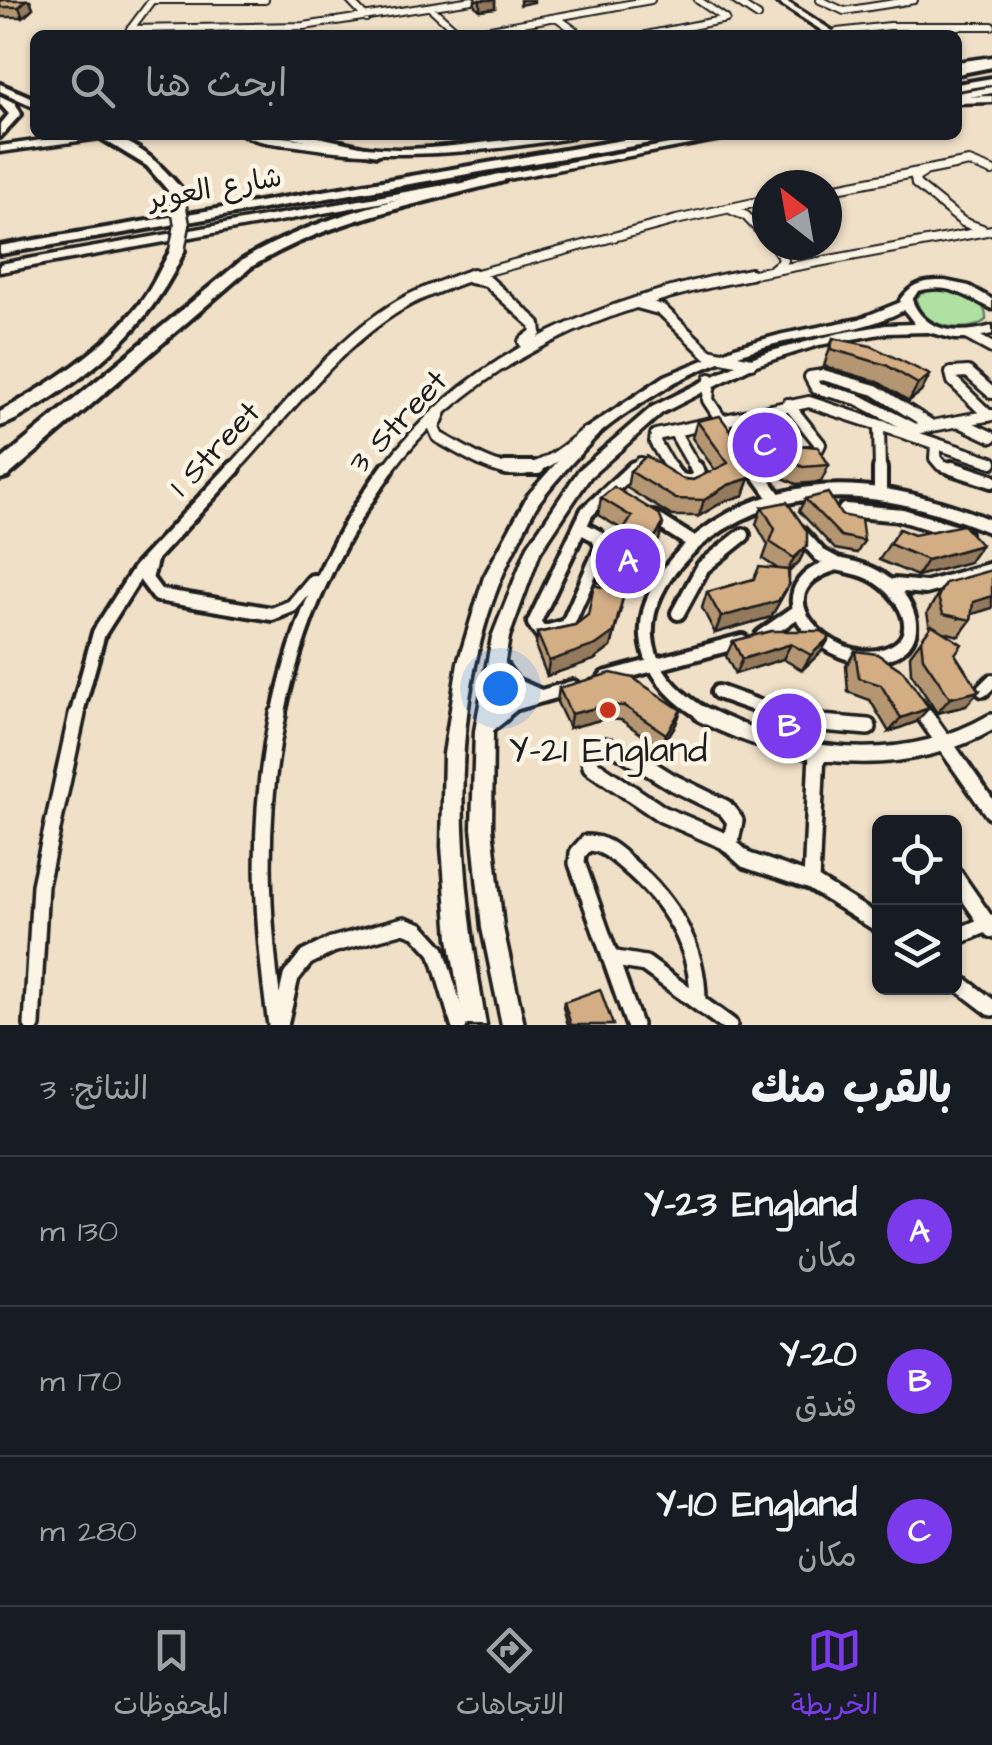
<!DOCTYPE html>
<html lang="ar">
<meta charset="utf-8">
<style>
body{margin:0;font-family:"Architects Daughter","Playpen Sans Arabic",sans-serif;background:#20242c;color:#f1f3f6;direction:rtl}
.controls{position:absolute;right:30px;bottom:30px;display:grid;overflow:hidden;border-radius:15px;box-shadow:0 2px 8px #0004}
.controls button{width:90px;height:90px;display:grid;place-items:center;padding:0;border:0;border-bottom:2px solid #363941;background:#171b24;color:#f1f3f6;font:50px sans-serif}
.compass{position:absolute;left:752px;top:170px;width:90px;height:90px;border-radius:50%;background:#171b24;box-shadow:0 2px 8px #0004;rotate:329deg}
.you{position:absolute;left:500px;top:688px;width:35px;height:35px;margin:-25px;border:8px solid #fff;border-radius:50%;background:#1a73e8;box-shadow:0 0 0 15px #1a73e833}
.badge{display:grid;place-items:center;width:65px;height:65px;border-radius:50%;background:#7c3aed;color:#fff;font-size:32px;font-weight:700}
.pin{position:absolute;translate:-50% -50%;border:5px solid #fff;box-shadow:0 2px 10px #0006}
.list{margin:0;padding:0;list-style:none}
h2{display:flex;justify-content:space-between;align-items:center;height:130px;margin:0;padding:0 40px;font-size:42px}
h2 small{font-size:32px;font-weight:400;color:#9ea1a6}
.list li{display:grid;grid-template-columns:65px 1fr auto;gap:30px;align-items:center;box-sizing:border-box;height:150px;padding:0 40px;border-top:2px solid #363941}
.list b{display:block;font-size:38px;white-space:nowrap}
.list p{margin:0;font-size:32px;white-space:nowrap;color:#9ea1a6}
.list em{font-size:32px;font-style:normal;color:#9ea1a6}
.icon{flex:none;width:55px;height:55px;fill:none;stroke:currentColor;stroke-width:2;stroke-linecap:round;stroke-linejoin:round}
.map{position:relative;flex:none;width:992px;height:1025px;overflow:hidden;direction:ltr}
.search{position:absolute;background:#171b24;box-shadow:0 2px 8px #0004;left:30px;right:30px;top:30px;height:110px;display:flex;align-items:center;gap:25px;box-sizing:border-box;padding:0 35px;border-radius:15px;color:#9ea1a6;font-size:38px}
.sheet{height:580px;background:#171b24}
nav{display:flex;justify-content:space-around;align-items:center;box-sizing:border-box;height:140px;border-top:2px solid #363941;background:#171b24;font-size:28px;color:#9ea1a6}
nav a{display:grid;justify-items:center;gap:5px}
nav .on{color:#7c3aed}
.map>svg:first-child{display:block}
</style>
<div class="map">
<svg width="992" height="1025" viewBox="0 0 992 1025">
<rect width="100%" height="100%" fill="#f0e0c8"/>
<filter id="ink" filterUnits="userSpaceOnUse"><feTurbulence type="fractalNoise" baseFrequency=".01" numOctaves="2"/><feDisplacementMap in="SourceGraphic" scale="20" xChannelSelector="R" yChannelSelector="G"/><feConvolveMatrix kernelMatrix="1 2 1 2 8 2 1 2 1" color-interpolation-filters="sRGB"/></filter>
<g filter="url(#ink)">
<!-- green -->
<path fill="#aee1a2" stroke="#657e5f" stroke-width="2.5" d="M937 287C956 289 988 297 986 320 966 336 919 327 916 298L925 290Z"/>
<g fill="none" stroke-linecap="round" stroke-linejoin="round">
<defs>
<path id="minor-far4" d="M349 0 366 18
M734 0 758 16
M820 0 844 11 914 0
M430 7 460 34
M556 17 581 35
M130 29 304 26 472 0
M129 31 152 0H265
M837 32 890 26H992
M457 35 651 0
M646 35 726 19 698 0"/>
<path id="minor-far3" d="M923 173 915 178 916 184 963 222 982 229
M827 190 969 162 992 171
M732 210 746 216 767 238
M773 269 784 260 774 245
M466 277 676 220 767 200
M737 277 992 230"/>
<path id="minor-far2" d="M470 278 487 281 535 324 536 333 524 342
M637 303 662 310 708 354 751 363
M970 336 992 348
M823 375 875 390 932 426 915 429 857 399 816 388 810 377Z
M710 379 708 400 725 426
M788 404 820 444 816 452H806
M441 411 434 428 438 437C506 476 524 488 586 433
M989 416 953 381 951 373 968 372 992 393
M962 423 992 437
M932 426 992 415
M879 428 880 471
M674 431 697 471
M674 431 809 402 992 462
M936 445 935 458 941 465 960 471
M744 454 756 471
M231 471C285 414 338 338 409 300 428 290 452 282 473 274
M386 471C472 353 612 300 750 274
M631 471 640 463
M672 471 655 442 656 435 674 431"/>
<path id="minor-far1" d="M505 468H538
M670 468C677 480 682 482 695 481L699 474 696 468
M754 468 780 504
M880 468V494
M952 468 992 481
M845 510 902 515 963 534
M654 518 692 542
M580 527 597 536 602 547 567 626 541 633 534 623 587 512 634 468
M799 532 820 555 837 564
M151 560 146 579 158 595 272 614 292 606 313 581
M837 564C852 567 867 570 880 579 908 598 928 640 886 654 831 673 748 589 837 564Z
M894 585 925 588 992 569
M678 613 703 567 743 535
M762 636 798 611
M496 661 513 684 538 695
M605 678 742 641
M983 690 992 681
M718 692 785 716
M917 704 926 716
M76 716 99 633 139 570 234 468
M278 716C297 624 332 544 388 468
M499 716 514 704 573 687
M707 716C583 644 673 529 776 500 848 479 925 499 992 527"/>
<path id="minor" d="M702 714C792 760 901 774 992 722
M778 714 798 721 868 727
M924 714 992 811
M487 726 502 714
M730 845 735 821 725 808 672 782 619 749 604 746 589 754 591 766 662 814 725 841 746 860 811 882 880 925
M954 875 992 930
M811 882 817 752
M954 938 992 922
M610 958 645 964 729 1025
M954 979 992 1008
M32 1025 40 885 77 714
M276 1025C261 920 256 818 278 714
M280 1025 291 977 306 958 332 945 404 925 418 930 437 951 459 1025
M634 1025 577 863 578 853 587 843C605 843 615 854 628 865 670 901 698 944 698 1001"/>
<path id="tertiary" d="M992 96V102L957 103V97Z
M945 281 969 286 992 299V309C966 296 949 282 918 291L912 300C925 334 961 335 992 326V334L968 339H955L928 332 886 333 819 345 756 365 662 413 590 477 540 552 509 637 493 731 492 828 503 928 524 1025H502L482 928 472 828 475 731 492 637 528 546 579 470 652 407 748 359 768 352 840 333 886 325 915 324 904 310C867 330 824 333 784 342 746 350 710 365 675 382 651 398 613 419 594 439 576 458 555 480 539 502 531 514 525 529 518 542 441 691 458 866 486 1025H464L449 938 442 846 444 754 458 663 484 577 528 495 587 428 665 376 735 347 783 334 859 319 901 302 900 300C913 282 923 281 945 281Z"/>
<path id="secondary" d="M774 0H784L839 35H829Z"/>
<path id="primary" d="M992 57V63L957 68V62Z
M992 87V93L957 99V93Z
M77 135H105L100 138 0 152V146Z
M244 135C295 135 346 148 398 149 458 149 516 135 575 135L570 138C479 153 389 161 297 146 280 144 258 143 244 135Z
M719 135H742L481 184 475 181 481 178Z
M456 183 460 184V188L0 272V264Z"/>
<path id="trunk" d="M992 78V84L957 90V84Z"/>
<path id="motorway" d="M992 61V67L957 74V68Z
M0 84 35 99V107L0 91Z
M0 96 15 103 21 114 0 137V125L9 114 0 104Z
M96 135C132 135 162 165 183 191L171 194 147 166Z
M282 135H309L383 151 377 155Z
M652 135H680L674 139 0 254V246Z
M499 174 504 175V181C417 205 329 219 251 267L7 477 0 479V461L241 261C320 213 410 197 499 174Z
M177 247 184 251C155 316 108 362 48 400 33 409 17 421 0 426V412C52 383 104 350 141 302 154 285 161 266 172 248Z"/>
</defs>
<!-- minor-far4 casing -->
<use href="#minor-far4" stroke="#1c1c1c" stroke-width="10"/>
<!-- minor-far3 casing -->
<use href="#minor-far3" stroke="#1c1c1c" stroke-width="12"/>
<!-- minor-far2 casing -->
<use href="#minor-far2" stroke="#1c1c1c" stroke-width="16"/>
<!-- minor-far1 casing -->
<use href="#minor-far1" stroke="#1c1c1c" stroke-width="20"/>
<!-- minor casing -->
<use href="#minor" stroke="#1c1c1c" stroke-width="22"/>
<!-- tertiary casing -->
<use href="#tertiary" stroke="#1c1c1c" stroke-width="7"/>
<!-- secondary casing -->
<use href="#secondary" stroke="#1c1c1c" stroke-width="7"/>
<!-- primary casing -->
<use href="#primary" stroke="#1c1c1c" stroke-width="7"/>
<!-- trunk casing -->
<use href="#trunk" stroke="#1c1c1c" stroke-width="8"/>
<!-- motorway casing -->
<use href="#motorway" stroke="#1c1c1c" stroke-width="8"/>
<!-- minor-far4 -->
<use href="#minor-far4" stroke="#fcf5e5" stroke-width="6"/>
<!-- minor-far3 -->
<use href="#minor-far3" stroke="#fcf5e5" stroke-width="8"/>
<!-- minor-far2 -->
<use href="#minor-far2" stroke="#fcf5e5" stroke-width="10"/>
<!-- minor-far1 -->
<use href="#minor-far1" stroke="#fcf5e5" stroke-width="12"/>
<!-- minor -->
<use href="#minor" stroke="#fcf5e5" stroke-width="15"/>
<!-- tertiary -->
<use href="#tertiary" fill="#fcf5e5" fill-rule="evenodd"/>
<!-- secondary -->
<use href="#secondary" fill="#fcf5e5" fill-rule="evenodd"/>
<!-- primary -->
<use href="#primary" fill="#fcf5e5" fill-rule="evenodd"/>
<!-- trunk -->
<use href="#trunk" fill="#fcf5e5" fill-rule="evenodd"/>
<!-- motorway -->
<use href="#motorway" fill="#fcf5e5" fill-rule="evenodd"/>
<defs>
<path id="motorway-bridge" d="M176 191 182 225 177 251"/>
</defs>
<!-- motorway-bridge casing -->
<use href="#motorway-bridge" stroke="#1c1c1c" stroke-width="19" stroke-linecap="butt"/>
<!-- motorway-bridge -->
<use href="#motorway-bridge" stroke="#fcf5e5" stroke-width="14"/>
</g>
<!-- wall -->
<path fill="#b59672" stroke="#1c1c1c" stroke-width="2.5" d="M0 0H30L33 8 23 17H0Z
M475 0H495V8L480 10 475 6Z
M833 338 930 375 921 392 909 401 878 382 824 366Z
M745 411 829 465 821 482 796 484 772 473 739 428Z
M697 421 750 478 744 495 723 502 699 516H672L627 488 630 471 693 480 715 470 692 438Z
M614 487 659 540 626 593 597 582 600 566 623 530 598 515 601 498Z
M805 499 841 515 864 541 857 553 835 549 799 511Z
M762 507 807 546 799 562 789 572V585L771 617 715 633 702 608 707 592 754 579 778 569 763 559 768 545 756 524Z
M899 529 969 562 917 576 879 560Z
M945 583 972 614 971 620 959 636 944 632 955 654 966 706 937 713 911 673 910 655 930 628 927 613Z
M621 609 611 647 594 660 547 676 536 648 537 633 575 625Z
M830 637 821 652 802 670 783 659 735 674 726 656 733 641Z
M855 651 916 722 889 732 870 700 848 692 846 666Z
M559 688 681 710 676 724 661 748 621 720 604 719 569 728 557 702Z
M564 1002 613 1025H568L563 1007Z"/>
<!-- shaded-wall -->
<path fill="#947a5d" stroke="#1c1c1c" stroke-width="2.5" d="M26 0H30L33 8 23 17 19 7Z
M480 0H495V8L480 10Z
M520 0H534V2L520 5Z
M930 375 921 392 909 401 918 384Z
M750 478 744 495 723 502 699 516 704 500 728 485Z
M663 524 659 540 626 593 629 578Z
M981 545 969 562 917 576 927 560Z
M807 546 799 562 786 574 794 558Z
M789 585 771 617 715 633 721 617Z
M624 593 611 647 594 660 547 676 549 661Z
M992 596V608L960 618 973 602Z
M830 637 821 652 802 670 811 655Z
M791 644 783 659 735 674 742 659Z
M979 691 966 706 937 713 950 698Z
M607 705 604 719 569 728 571 714Z
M929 708 916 722 889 732 901 718Z
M681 710 676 724 661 748 666 734Z"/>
<!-- building -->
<path fill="#d3ae85" stroke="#1c1c1c" stroke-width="2.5" d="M0 0H26L19 7H0Z
M833 338 871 346 930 375 918 384 886 365 831 349Z
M768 406 797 445 818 447 829 465 803 467 778 456 745 411Z
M720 416 752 460 750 478 728 485 704 500 676 499 630 471 646 456 683 479 693 480 728 463 697 421Z
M614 487 659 514 663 524 629 578 600 566 632 517 601 498Z
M828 493 841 515 861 519 864 541 841 536 805 499Z
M787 502 807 531V546L794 558 770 542 775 529 762 507Z
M963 525 981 545 927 560 889 544 899 529 914 535Z
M759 567 788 570 789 585 778 601 721 617 707 592 754 579Z
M992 570V596L973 602 971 620 943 614 938 597 945 583Z
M594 585 624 593 614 632 596 645 549 661 537 633 575 625 588 615Z
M932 625 962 644 955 654 979 691 950 698 923 658 921 640Z
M771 631H821L830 637 811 655 791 644 742 659 733 641Z
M855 651 877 654 903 671 929 708 901 718 881 685 859 678Z
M611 673 633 678 681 710 666 734 624 706 607 705 571 714 559 688Z
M600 989 613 1025H571L564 1002Z"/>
</g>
<!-- markers -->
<circle fill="#c8321e" stroke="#fcf5e5" stroke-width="4" cx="608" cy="710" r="10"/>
<g text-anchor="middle" stroke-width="9" stroke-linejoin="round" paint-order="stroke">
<!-- far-street labels -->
<g font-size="28" fill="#1c1c1c" stroke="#fcf5e5">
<text transform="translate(215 187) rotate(-10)" y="10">شارع العوير</text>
</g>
<!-- street labels -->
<g font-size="32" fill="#1c1c1c" stroke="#fcf5e5">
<text transform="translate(397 421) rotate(-47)" y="11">3 Street</text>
<text transform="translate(214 448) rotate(-47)" y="11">1 Street</text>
</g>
<!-- near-poi labels -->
<g font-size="38" fill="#1c1c1c" stroke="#fcf5e5">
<text x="608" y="762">Y-21 England</text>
</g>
</g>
</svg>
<div class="controls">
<button><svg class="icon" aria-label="locate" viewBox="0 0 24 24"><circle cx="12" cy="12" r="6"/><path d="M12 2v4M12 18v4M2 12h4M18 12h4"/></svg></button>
<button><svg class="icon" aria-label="layers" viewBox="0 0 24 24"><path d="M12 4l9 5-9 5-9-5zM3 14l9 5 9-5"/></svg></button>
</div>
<svg class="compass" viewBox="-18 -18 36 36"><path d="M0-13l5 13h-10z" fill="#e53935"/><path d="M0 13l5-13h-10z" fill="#9ea1a6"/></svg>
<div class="you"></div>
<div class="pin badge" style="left:628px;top:561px">A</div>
<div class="pin badge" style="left:789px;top:726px">B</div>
<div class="pin badge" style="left:765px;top:445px">C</div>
<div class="search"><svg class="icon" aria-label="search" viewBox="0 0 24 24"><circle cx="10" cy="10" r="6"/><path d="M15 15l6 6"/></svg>ابحث هنا</div>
</div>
<section class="sheet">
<h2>بالقرب منك<small>النتائج: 3</small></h2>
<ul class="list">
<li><span class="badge">A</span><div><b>Y-23 England</b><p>مكان</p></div><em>130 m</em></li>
<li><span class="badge">B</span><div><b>Y-20</b><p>فندق</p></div><em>170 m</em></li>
<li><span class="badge">C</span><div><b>Y-10 England</b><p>مكان</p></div><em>280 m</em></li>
</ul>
</section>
<nav>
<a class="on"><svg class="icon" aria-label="map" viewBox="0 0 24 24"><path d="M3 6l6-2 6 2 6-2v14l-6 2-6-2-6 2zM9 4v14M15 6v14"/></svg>الخريطة</a>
<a><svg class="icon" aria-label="directions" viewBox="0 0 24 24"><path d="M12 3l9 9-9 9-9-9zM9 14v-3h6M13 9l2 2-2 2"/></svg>الاتجاهات</a>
<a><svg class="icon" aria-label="saved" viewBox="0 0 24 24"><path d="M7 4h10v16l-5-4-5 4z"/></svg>المحفوظات</a>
</nav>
